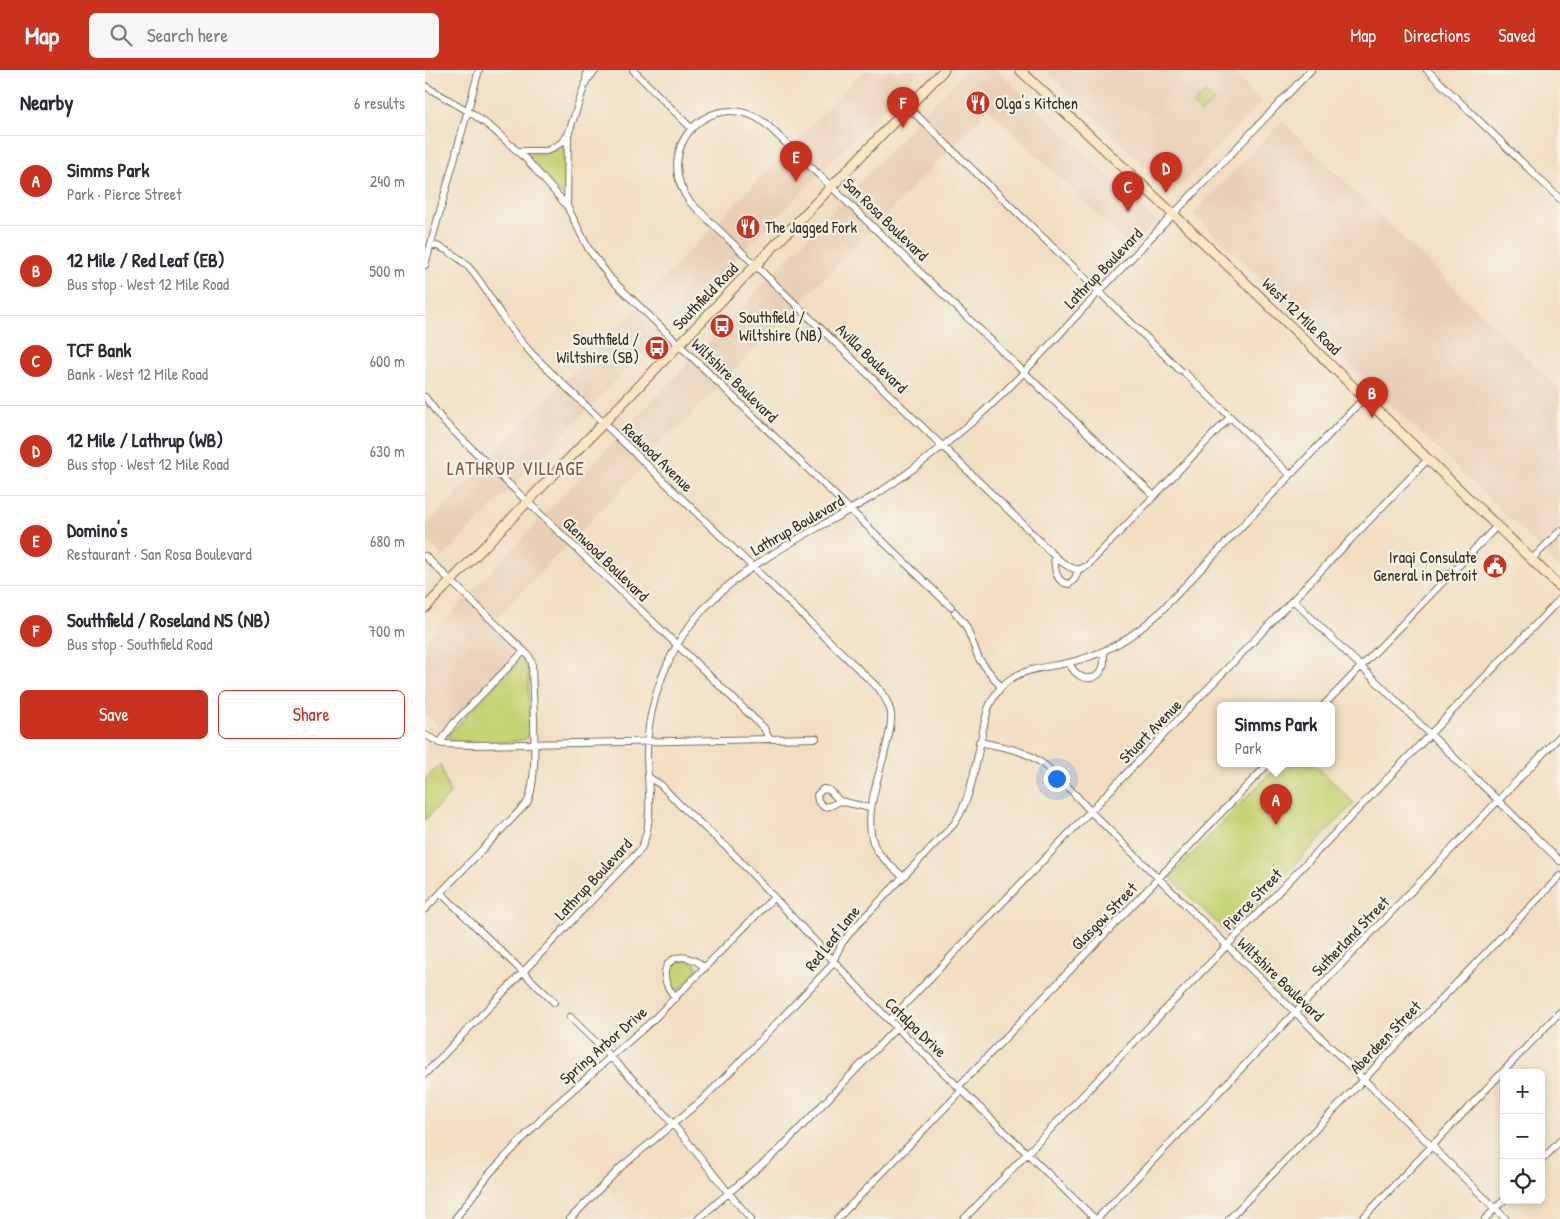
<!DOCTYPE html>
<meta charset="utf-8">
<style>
body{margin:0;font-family:"Patrick Hand",sans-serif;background:#f7f7f7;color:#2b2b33}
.controls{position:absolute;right:15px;bottom:15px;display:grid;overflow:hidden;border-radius:8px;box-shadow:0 2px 8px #0003}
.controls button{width:45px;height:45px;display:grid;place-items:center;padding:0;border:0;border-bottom:1px solid #e1e1e2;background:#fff;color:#2b2b33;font:25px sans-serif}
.you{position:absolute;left:631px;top:708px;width:18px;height:18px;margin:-12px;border:4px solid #fff;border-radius:50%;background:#1a73e8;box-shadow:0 0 0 8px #1a73e833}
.badge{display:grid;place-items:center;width:32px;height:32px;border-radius:50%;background:#c8321e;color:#fff;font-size:16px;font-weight:700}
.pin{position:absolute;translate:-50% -41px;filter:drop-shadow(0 1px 2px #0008)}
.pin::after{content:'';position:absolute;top:26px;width:18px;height:15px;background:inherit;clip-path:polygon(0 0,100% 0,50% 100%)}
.popup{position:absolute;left:792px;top:632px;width:118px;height:65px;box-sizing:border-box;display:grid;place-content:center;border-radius:8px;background:#fff;filter:drop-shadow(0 1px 4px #0005);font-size:16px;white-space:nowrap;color:#7c7c81}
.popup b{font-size:19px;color:#2b2b33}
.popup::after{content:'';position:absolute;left:50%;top:100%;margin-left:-10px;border:10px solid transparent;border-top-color:#fff}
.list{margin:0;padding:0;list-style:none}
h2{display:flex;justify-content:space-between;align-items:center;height:65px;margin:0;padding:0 20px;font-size:21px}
h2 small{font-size:16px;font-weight:400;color:#7c7c81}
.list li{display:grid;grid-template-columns:32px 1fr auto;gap:15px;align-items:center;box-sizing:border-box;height:90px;padding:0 20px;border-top:1px solid #e1e1e2}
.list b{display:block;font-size:19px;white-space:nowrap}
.list p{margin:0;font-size:16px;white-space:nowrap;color:#7c7c81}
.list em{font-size:16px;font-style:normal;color:#7c7c81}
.actions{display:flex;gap:10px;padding:15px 20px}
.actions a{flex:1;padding:11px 0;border:1px solid #c8321e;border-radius:8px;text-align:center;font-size:18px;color:#c8321e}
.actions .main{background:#c8321e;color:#fff}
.icon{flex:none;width:28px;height:28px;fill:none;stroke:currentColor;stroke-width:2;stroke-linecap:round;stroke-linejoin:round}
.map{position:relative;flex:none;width:1135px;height:1149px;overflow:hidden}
header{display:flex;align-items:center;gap:30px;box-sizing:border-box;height:70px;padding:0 25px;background:#c8321e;color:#fff}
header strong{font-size:24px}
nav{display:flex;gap:28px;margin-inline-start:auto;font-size:18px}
.search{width:350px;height:45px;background:#f7f7f7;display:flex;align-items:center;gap:12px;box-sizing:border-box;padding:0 18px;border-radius:8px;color:#7c7c81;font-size:19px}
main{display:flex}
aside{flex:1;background:#fff}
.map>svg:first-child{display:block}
</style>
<header>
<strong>Map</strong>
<div class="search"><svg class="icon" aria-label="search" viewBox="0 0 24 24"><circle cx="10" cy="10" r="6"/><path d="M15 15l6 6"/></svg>Search here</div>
<nav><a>Map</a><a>Directions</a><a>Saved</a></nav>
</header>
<main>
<aside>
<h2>Nearby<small>6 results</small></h2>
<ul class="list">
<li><span class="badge">A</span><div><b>Simms Park</b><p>Park · Pierce Street</p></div><em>240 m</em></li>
<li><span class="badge">B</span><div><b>12 Mile / Red Leaf (EB)</b><p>Bus stop · West 12 Mile Road</p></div><em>500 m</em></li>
<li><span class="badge">C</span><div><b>TCF Bank</b><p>Bank · West 12 Mile Road</p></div><em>600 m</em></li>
<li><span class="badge">D</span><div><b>12 Mile / Lathrup (WB)</b><p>Bus stop · West 12 Mile Road</p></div><em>630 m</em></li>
<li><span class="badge">E</span><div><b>Domino's</b><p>Restaurant · San Rosa Boulevard</p></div><em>680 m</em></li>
<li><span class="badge">F</span><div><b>Southfield / Roseland NS (NB)</b><p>Bus stop · Southfield Road</p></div><em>700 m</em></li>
</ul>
<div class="actions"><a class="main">Save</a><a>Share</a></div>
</aside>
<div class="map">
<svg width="1135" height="1149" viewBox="0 0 1135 1149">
<rect width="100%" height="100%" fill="#f7f3e8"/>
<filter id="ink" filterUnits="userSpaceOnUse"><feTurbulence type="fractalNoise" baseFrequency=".02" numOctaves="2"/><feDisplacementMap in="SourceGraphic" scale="10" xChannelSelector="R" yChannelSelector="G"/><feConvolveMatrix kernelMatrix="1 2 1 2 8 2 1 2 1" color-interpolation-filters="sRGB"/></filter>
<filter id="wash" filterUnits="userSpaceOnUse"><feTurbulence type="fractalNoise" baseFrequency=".0096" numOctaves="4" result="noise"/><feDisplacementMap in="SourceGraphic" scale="20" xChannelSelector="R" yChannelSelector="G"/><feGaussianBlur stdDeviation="1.12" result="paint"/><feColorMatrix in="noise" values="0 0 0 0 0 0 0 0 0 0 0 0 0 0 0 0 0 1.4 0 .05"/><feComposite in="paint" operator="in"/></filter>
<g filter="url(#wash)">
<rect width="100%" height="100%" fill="#f2dfc3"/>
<!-- built -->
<path fill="#e9cfb6" d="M439 0H496L18 487 0 469V456Z
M541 0H572L731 152 707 178 564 39 250 361 245 362 219 388 223 392 70 549 99 578 18 661 0 644V571Z
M620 0H804L837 31 748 124Z
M857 51 1135 320V499L1108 471 768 144Z"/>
<!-- green -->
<path fill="#c6d375" stroke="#807e4a" d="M780 23 789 31 776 43 768 35Z
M136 77 139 80 140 119 138 123 136 124 104 88 106 84 120 83Z
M98 588H102L103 593 105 662 102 668C89 674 40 673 25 671L23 666 26 662Z
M15 694 25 724 0 750V710Z
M854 694H889L929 733 803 864 745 807Z
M262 890 271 895 272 900 255 919 250 920 243 908C243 897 251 891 262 890Z"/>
</g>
<g filter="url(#ink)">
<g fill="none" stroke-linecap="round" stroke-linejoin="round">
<defs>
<path id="street" d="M208 0 266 58
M1002 0 1135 129
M161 11 171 0
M0 16 48 44 68 59 102 90 142 136 163 178 186 209 526 537
M483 37 755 300
M93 81H122L136 73 143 65 161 11 162 0
M142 136 143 65
M6 174C45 186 56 214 77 246 86 260 96 272 108 285L451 616
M0 195 54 0
M760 303 865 405
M0 327 19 352 339 658 344 669
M683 382 729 426
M603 459 265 132C225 79 286 14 340 53L679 379
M607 463C620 476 634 495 653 500
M629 485C630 497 629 512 644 514 649 511 652 506 653 500
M0 486 104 586 107 593C107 623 115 709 102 733L0 839
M1107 489 1135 461
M653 500 662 496 805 347
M868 530 1135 791
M530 542 541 556 554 589 576 617
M644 593C657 620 685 608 678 582
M454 619C459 626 464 633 466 643 467 654 464 666 461 677 454 707 436 751 451 779 458 790 469 798 478 807
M898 636 1072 456
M0 665 18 674 50 675 391 668
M554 672C568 675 583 677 596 682 628 694 647 723 670 746L1081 1149
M15 673 28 654 99 581
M223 707 236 715 255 735 299 775
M415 731 405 736 399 737 393 731 392 725 398 719 404 720 415 731 445 738
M301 776 460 946 670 1149
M16 823 129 932
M251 928C224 900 251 871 280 898
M145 947C180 981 215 1015 246 1052 274 1084 298 1118 326 1149
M465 950C645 764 824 577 1003 389
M0 1004 216 779C229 752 223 717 222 688 221 650 233 609 252 575 293 503 378 468 447 427 482 405 514 380 546 353 592 313 632 266 674 222 744 148 815 74 886 0
M533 1017 843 694
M1116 1091 1135 1071
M30 1149 65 1103 126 1039 227 951 349 827
M145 1149 196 1097 277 1030 307 1000 405 897 417 873 428 859 529 754C550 724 553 674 563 639 582 592 617 602 657 589 685 581 711 564 733 544L939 328
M273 1149 354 1080 472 957
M412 1149 467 1093 537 1020
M539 1149 1135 529
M672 1149 1135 666
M804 1149 1135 806
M937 1149 1135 942
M1060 1149 1079 1130"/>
<path id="secondary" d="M595 0 796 189 1135 517
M0 538 519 0"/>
</defs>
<!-- street casing -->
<use href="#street" stroke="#7b6958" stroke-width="8"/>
<!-- secondary casing -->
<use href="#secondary" stroke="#7b6958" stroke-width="11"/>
<!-- street -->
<use href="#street" stroke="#fff" stroke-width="6"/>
<!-- secondary -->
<use href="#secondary" stroke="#fbe6c4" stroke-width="9"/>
</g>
</g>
<!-- icons -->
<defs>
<symbol id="restaurant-disc" viewBox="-11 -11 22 22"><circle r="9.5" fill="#c8321e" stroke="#f7f3e8"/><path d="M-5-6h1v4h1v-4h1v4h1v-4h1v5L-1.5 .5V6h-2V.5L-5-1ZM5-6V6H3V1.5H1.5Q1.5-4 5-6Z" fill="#fff"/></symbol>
<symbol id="bus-disc" viewBox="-11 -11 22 22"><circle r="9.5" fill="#c8321e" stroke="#f7f3e8"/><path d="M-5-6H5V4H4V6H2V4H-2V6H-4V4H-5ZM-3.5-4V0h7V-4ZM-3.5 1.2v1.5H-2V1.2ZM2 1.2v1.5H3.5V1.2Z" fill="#fff"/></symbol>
<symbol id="civic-disc" viewBox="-11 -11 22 22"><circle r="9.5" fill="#c8321e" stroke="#f7f3e8"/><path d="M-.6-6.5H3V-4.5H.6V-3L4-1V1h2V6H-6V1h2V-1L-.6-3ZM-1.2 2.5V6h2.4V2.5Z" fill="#fff"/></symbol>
</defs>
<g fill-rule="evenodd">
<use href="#restaurant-disc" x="539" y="19" width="28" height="28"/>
<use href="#restaurant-disc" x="309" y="143" width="28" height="28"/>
<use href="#bus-disc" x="283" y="242" width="28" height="28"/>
<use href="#bus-disc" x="218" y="264" width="28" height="28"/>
<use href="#civic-disc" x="1056" y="482" width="28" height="28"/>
</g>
<g text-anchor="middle" stroke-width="4.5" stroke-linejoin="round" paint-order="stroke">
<!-- poi labels -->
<g font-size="16" fill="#3b2a1e" stroke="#f7f3e8" text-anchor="start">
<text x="570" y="39">Olga's Kitchen</text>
<text x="340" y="163">The Jagged Fork</text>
<text x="314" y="253">Southfield /<tspan x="314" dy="18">Wiltshire (NB)</tspan></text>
<text x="214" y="275" text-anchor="end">Southfield /<tspan x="214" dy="18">Wiltshire (SB)</tspan></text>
<text x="1052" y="493" text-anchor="end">Iraqi Consulate<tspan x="1052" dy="18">General in Detroit</tspan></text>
</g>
<!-- street labels -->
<g font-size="16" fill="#3b2a1e" stroke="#f7f3e8">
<text transform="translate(461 149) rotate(44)" y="6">San Rosa Boulevard</text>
<text transform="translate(678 198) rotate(-46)" y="6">Lathrup Boulevard</text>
<text transform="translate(280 226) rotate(-46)" y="6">Southfield Road</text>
<text transform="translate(877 246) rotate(44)" y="6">West 12 Mile Road</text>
<text transform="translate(447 288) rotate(44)" y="6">Avilla Boulevard</text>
<text transform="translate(310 310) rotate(44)" y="6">Wiltshire Boulevard</text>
<text transform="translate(233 387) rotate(44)" y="6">Redwood Avenue</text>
<text transform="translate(372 455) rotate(-30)" y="6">Lathrup Boulevard</text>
<text transform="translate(181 489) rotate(44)" y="6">Glenwood Boulevard</text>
<text transform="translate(725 661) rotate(-46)" y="6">Stuart Avenue</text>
<text transform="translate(168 809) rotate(-47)" y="6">Lathrup Boulevard</text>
<text transform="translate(827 829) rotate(-46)" y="6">Pierce Street</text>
<text transform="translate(679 846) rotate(-46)" y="6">Glasgow Street</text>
<text transform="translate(925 866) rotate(-46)" y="6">Sutherland Street</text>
<text transform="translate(407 868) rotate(-52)" y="6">Red Leaf Lane</text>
<text transform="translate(856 909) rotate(44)" y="6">Wiltshire Boulevard</text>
<text transform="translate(491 957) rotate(44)" y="6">Catalpa Drive</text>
<text transform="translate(960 967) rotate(-46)" y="6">Aberdeen Street</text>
<text transform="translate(178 975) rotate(-41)" y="6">Spring Arbor Drive</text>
</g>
<!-- quarter labels -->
<g font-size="19" letter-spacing="1" fill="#7f5548" stroke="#f7f3e8">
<text x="91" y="405">LATHRUP VILLAGE</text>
</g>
</g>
</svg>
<div class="controls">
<button>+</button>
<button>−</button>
<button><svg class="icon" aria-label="locate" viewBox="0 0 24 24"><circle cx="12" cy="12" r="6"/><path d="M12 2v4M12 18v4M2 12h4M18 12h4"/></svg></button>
</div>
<div class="you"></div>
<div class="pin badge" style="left:851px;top:755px">A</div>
<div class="popup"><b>Simms Park</b>Park</div>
<div class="pin badge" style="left:947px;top:348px">B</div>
<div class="pin badge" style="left:703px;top:142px">C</div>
<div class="pin badge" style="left:741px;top:123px">D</div>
<div class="pin badge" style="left:371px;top:112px">E</div>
<div class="pin badge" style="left:478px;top:58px">F</div>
</div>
</main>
